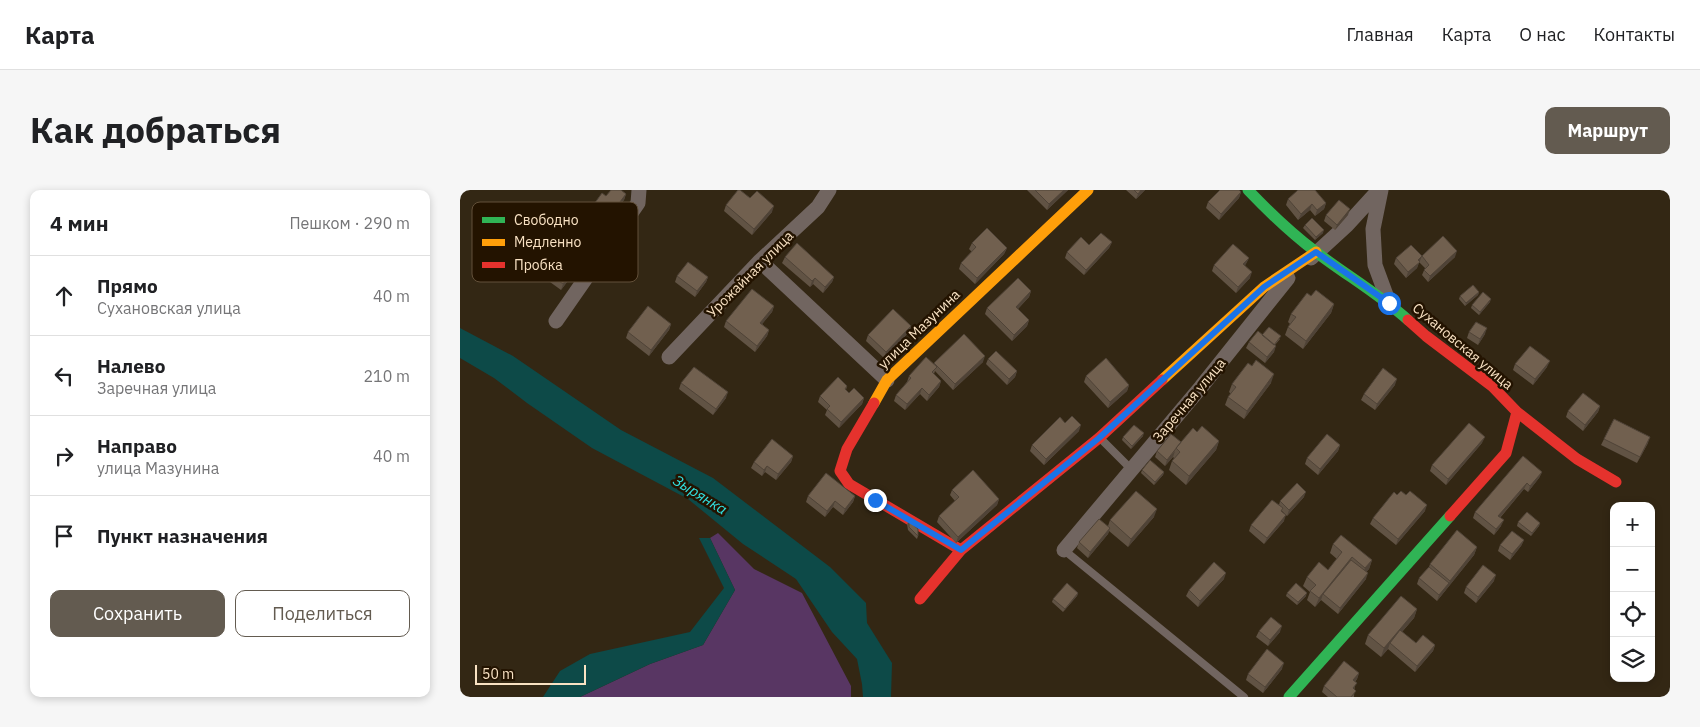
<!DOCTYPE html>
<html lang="ru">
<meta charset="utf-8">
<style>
body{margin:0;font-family:"IBM Plex Sans",sans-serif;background:#f6f6f6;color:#202124}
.controls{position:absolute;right:15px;bottom:15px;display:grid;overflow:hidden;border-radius:10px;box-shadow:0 2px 8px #0003}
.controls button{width:45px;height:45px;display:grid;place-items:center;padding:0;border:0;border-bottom:1px solid #e0e0e0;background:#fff;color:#202124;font:25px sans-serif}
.scale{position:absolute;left:15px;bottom:12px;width:111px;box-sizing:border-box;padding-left:5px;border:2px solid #f9e2c3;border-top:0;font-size:14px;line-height:18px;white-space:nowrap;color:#f9e2c3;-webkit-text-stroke:4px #231300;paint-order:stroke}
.stop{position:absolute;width:15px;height:15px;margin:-11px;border:4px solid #1a73e8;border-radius:50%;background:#fff}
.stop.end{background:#1a73e8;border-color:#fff;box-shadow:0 1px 5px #0008}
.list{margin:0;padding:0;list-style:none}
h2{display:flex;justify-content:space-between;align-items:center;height:65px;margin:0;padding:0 20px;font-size:21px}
h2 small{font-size:16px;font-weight:400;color:#757577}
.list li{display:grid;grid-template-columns:32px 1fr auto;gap:15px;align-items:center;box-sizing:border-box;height:80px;padding:0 20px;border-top:1px solid #e0e0e0}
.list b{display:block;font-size:19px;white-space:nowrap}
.list p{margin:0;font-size:16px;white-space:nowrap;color:#757577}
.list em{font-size:16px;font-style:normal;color:#757577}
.actions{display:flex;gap:10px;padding:15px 20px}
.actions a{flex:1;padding:11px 0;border:1px solid #635b50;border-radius:10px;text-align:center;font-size:18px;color:#635b50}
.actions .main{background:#635b50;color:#fff}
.icon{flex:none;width:28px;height:28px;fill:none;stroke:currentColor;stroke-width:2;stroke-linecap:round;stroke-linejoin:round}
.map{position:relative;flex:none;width:1210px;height:507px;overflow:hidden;border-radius:10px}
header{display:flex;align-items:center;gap:30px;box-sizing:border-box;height:70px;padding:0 25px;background:#fff;border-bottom:1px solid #e0e0e0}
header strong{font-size:24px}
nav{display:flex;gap:28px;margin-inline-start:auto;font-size:18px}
.intro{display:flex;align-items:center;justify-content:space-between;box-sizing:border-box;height:120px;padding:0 30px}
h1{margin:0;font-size:35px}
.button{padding:12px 22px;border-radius:10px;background:#635b50;color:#fff;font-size:18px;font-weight:700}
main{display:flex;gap:30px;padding:0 30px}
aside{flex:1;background:#fff;border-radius:10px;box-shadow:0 2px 8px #0003}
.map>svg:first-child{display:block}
</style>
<header>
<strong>Карта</strong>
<nav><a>Главная</a><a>Карта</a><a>О нас</a><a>Контакты</a></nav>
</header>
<div class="intro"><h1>Как добраться</h1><a class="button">Маршрут</a></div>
<main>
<aside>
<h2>4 мин<small>Пешком · 290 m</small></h2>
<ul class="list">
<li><svg class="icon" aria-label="ahead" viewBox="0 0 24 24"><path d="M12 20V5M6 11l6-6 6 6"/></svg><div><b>Прямо</b><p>Сухановская улица</p></div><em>40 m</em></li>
<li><svg class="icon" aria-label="left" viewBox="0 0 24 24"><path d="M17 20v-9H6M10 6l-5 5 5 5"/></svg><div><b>Налево</b><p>Заречная улица</p></div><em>210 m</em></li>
<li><svg class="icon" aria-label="right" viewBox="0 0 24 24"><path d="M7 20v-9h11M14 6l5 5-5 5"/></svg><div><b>Направо</b><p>улица Мазунина</p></div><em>40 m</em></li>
<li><svg class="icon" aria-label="arrive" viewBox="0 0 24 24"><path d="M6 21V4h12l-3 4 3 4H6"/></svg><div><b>Пункт назначения</b></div></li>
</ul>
<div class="actions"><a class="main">Сохранить</a><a>Поделиться</a></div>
</aside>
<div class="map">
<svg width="1210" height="507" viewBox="0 0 1210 507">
<rect width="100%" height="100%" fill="#332714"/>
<!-- green -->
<path fill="#583663" d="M258 343 294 379 342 403 391 496V507H120L190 474 243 455 275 400 250 348Z"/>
<!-- water -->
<path fill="#0d4a48" d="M0 138 53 166 161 240 253 288 370 377 406 413 407 433 432 473 431 507H403L402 494 397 469 372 442 336 389 283 354 228 309 132 258 67 213 34 188 0 168Z
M239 348H250L275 400 243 455 190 474 120 507H83L100 481 130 464 230 442 264 398Z"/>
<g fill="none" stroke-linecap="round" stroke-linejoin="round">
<!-- lane -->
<path stroke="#716560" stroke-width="8" d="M641 249 671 279
M604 360 784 507"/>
<!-- street -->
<path stroke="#716560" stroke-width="15" d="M921 0 913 39 915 75 929 113
M851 68 887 35 919 0
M300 71 427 190
M96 131 178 13 179 0
M209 167 300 71 358 17 369 0
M604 360 741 197 828 88"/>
<!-- fast -->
<path stroke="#30b455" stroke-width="11" d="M788 0C809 22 831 43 856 62 886 85 919 104 948 130
M829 507 990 326"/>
<!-- slow -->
<path stroke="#ff9f0a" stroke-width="11" d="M702 190 804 97 856 62
M414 213 427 190 628 0"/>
<!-- jam -->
<path stroke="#e5322d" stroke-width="11" d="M948 130 966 146 1032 196 1057 222 1117 269 1156 292
M414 213 387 259 380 281 389 294 501 360
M990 326 1046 263 1057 222
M460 409 501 360 639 248 702 190"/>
</g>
<!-- wall -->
<path fill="#615344" d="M567 0H608L587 20Z
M666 0H685L676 9Z
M781 2 779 8 759 30 746 18 748 12Z
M166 4 164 10 142 39 127 27 129 21 146 6Z
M290 8 312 22 292 45 264 21 266 15Z
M828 9 866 13 864 19 855 26 850 20 838 30 826 15Z
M866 25H888L875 40 864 31Z
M845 35 863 43 855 50 843 38Z
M652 52 649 58 624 85 605 68 607 62 629 55Z
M512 53 547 58 544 64 515 94 499 79 501 73 512 62 509 59Z
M91 62 122 72 101 100 68 76 70 70Z
M962 66 995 67 968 92 962 85 965 78 959 72 957 78 946 88 934 74 936 68Z
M325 67 374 87 372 92 363 103 353 94 350 97 322 73Z
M789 68 785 75 790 88 776 103 752 81 754 75Z
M217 86 248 87 246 92 235 107 215 92Z
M571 101 569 107 558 119 569 130 567 136 552 151 525 124 527 118Z
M1019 102 1018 105 1005 116 999 109 1000 106Z
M851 106 874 114 871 123 843 159 825 145 828 137 830 134 828 132 831 124Z
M1030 112 1019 125 1011 118 1012 115Z
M314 116 312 122 302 134 309 140 307 146 295 162 264 137 266 131Z
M211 134 209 140 189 166 166 148 168 142Z
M451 136 449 142 424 168 406 151 408 145Z
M1009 142 1025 144 1018 155 1007 148Z
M802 145 820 149 815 155 814 162 805 173 786 158 789 152Z
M528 169 557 181 555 187 547 195 526 174Z
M523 172 493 200 475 181 474 184 481 191 479 197 467 211 460 204 445 220 434 211 436 205 447 192 449 186 474 174V173Z
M1055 174 1087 177 1073 195 1053 180Z
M626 186 669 195 667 201 648 218 624 192Z
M221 193 266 208 253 225 219 199Z
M811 193 784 229 765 215 768 207 771 204 769 202 772 194Z
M935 195 915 220 901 210 904 204Z
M387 196 386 200 389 203 404 208 402 214 379 238 365 225 367 220 358 212 360 206Z
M1140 216 1138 222 1123 241 1106 227 1108 221Z
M605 233 619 241 584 275 570 261 572 255Z
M737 242 759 251 756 260 726 295 709 280 712 271 714 268 713 267 705 276 695 267 697 261 721 252Z
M683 246 671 259 662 250 663 247Z
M1144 249 1188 253 1177 273 1141 255Z
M1022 253 986 295 970 281 972 275Z
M880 255 878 261 858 285 845 274 847 268Z
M333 266 331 272 316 290 305 282 302 286 291 278 294 272Z
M682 280 704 282 703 285 694 295 681 283Z
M1082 282 1079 288 1068 302 1064 299 1040 328 1041 336 1034 345 1013 328 1015 322Z
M492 300 539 309 537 315 496 353 477 332 479 326 495 311 490 305Z
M348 306H395L393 312 383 325 373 317 365 327 346 312Z
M844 307 827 326 822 321 824 331 804 354 789 341 791 335 819 315 820 311Z
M965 321 936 355 910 334 913 328Z
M694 327 668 357 649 341 648 344 628 368 617 358 619 352 648 336 650 330Z
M449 331 458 346 457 349 448 340 447 334Z
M1058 332 1080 333 1079 336 1071 346 1057 336Z
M1064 350 1061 356 1050 370 1038 361 1040 355Z
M873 354 912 370 909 379 906 382V389L878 424 861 410 855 417 847 410 850 402 843 396 847 387 868 380 877 369 870 363Z
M1017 357 1014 365 977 411 957 394 959 388 969 377 970 374Z
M764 389 738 417 726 406 729 400Z
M1034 391 1016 413 1004 403 1006 397Z
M618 403 617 406 603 422 592 412 593 409Z
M827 403 846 406 837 415 826 406Z
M957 419 954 428 942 442 956 453 975 455 973 461 955 482 928 459 921 467 905 454 908 445Z
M799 441 820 442 808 456 796 447Z
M822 479 803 503 786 490 788 484Z
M899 483 897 489 895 492 894 507H868L862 502 864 496Z"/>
<!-- shaded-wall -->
<path fill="#4f4337" d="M604 0H608L587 20 589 14Z
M681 0H685L676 9 678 4Z
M781 2 779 8 759 30 761 24Z
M166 4 164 10 142 39 144 33Z
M866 13 864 19 855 26 857 20Z
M852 14 850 20 838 30 841 24Z
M314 16 312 22 292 45 294 39Z
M890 19 888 25 875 40 877 35Z
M864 40 863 43 855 50 856 47Z
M652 52 649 58 624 85 626 80Z
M547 58 544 64 515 94 517 88Z
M997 61 995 67 968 92 970 86Z
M124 66 122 72 101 100 103 94Z
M962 66 957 78 946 88 948 82 958 70Z
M789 68 786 74 781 80 783 74Z
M792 82 790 88 776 103 778 97Z
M248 87 246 92 235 107 237 101Z
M374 87 372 92 363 103 365 97Z
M355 88 353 94 350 97 352 91Z
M571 101 569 107 554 123 556 117Z
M1019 102 1018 105 1005 116 1006 113Z
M1031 109 1030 112 1019 125 1020 122Z
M874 114 871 123 843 159 846 151Z
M314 116 312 122 298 139 300 133Z
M569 130 567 136 552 151 554 145Z
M211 134 209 140 189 166 191 160Z
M451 136 449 142 424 168 426 162Z
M1027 138 1025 144 1018 155 1020 149Z
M309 140 307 146 295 162 297 156Z
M816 156 814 162 805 173 807 167Z
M525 166 523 172 493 200 495 194Z
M1090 171 1087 177 1073 195 1075 189Z
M557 181 555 187 547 195 549 189Z
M814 184 811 193 784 229 787 221Z
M937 189 935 195 915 220 917 214Z
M481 191 479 197 467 211 469 205Z
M669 195 667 201 648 218 650 212Z
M462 198 460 204 445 220 447 214Z
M268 202 266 208 253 225 256 219Z
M404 208 402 214 379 238 381 232Z
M1140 216 1138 222 1123 241 1125 235Z
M621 235 619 241 584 275 586 269Z
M684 243 683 246 671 259 672 256Z
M1025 247 1022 253 986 295 988 289Z
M1190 247 1188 253 1177 273Z
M759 251 756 260 726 295 729 286Z
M880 255 878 261 858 285 860 279Z
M715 261 713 267 705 276 707 270Z
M333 266 331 272 316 290 318 284Z
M307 276 305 282 302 286 304 280Z
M704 282 703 285 694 295 695 292Z
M1082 282 1079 288 1068 302 1070 296Z
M1067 293 1064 299 1036 332 1038 326Z
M846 302 844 307 827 326 829 320Z
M395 306 393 312 383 325 385 319Z
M539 309 537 315 496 353 498 347Z
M375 311 373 317 365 327 367 321Z
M967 315 965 321 936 355 938 349Z
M697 319 694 327 668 357 671 349Z
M826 325 824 331 804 354 807 348Z
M1044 330 1041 336 1034 345 1036 339Z
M1080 333 1079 336 1071 346 1072 343Z
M650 338 648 344 628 368 630 362Z
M1064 350 1061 356 1050 370 1052 364Z
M1017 357 1014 365 977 411 979 405 989 393 990 391Z
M892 367 888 376 863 404 861 410 855 417 859 408Z
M912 370 909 379 902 387 905 378Z
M766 383 764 389 738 417 740 411Z
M908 383 906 389 878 424 880 418Z
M1036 385 1034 391 1016 413 1018 407Z
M618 403 617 406 603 422 605 419Z
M847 403 846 406 837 415 838 412Z
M957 419 954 428 931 454 930 453 928 459 921 467 924 458Z
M822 436 820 442 808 456 810 450Z
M975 455 973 461 955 482 957 476Z
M824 473 822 479 803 503 805 497Z
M899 483 897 489 891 496 893 490Z"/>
<!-- building -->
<path fill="#71604f" stroke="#4f4337" d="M151 0H161L166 4 144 33 129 21 142 3 146 6Z
M278 0H280L290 8 297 1 314 16 294 39 266 15Z
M575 0H604L589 14Z
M674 0H681L678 4Z
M760 0H779L781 2 761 24 748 12Z
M838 0H855L866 13 857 20 852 14 841 24 828 9Z
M879 10 890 19 877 35 866 25Z
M852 28 864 40 856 47 845 35Z
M527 38 547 58 517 88 501 73 516 57 512 53Z
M641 43 652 52 626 80 607 62 621 47 629 55Z
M983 46 997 61 970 86 964 80 969 75 962 66 958 70 960 72 948 82 936 68 951 55 962 66Z
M101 49 124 66 103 94 70 70 81 55 91 62Z
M337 53 374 87 365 97 355 88 352 91 325 67Z
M773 54 789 68 783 74 792 82 778 97 754 75Z
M228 72 248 87 237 101 217 86Z
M558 88 571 101 556 117 569 130 554 145 527 118Z
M1013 95 1019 102 1006 113 1000 106Z
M292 99 314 116 300 133 309 140 297 156 266 131Z
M856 100 874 114 846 151 828 137 836 127 831 124 847 103 851 106Z
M1023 102 1031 109 1020 122 1012 115Z
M188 116 211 134 191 160 168 142Z
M433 119 451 136 426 162 408 145Z
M1016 132 1027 138 1020 149 1009 142Z
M809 137 821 146 814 155 802 145Z
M798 141 816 156 807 167 789 152Z
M504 144 525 166 495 194 474 173Z
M1070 156 1090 171 1075 189 1055 174Z
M536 161 557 181 549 189 528 169Z
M466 167 477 177 472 182 481 191 469 205 462 198 447 214 436 205 451 188 449 186Z
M646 168 669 195 650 212 626 186Z
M796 170 814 184 787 221 768 207 776 197 772 194 788 173 792 176Z
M234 177 268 202 256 219 221 193Z
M923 178 937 189 917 214 904 204Z
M378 187 387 196 385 199 389 203 394 198 404 208 381 232 367 219 370 216 360 206Z
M1123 203 1140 216 1125 235 1108 221Z
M612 226 621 235 586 269 572 255 600 227 605 233Z
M1154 229 1190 247 1180 267 1144 249Z
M1009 233 1025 247 988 289 972 275Z
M674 235 684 243 672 256 663 247Z
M742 236 759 251 729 286 712 271 720 262 716 258 733 238 737 242Z
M711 244 721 252 707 270 697 261Z
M867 244 880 255 860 279 847 268Z
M312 249 333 266 318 284 307 276 304 280 294 272Z
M1063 266 1082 282 1070 296 1067 293 1038 326 1044 330 1036 339 1015 322Z
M690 270 704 282 695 292 682 280Z
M513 280 539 309 498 347 479 326 499 307 492 300Z
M366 283 395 306 385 319 375 311 367 321 348 306Z
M837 293 846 302 829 320 820 311Z
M676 301 697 319 671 349 650 330Z
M941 301 946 305 950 301 967 315 938 349 913 328 934 302 937 305Z
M812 310 823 318 821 321 826 325 807 348 791 335Z
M1067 322 1080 333 1072 343 1058 332Z
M639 329 650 338 630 362 619 352Z
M449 331 458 339V346L449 337Z
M997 340 1017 357 990 391 970 374Z
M1052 341 1064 350 1052 364 1040 355Z
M881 345 912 370 905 378 892 367 859 408 850 401 856 395 847 387 859 372 868 380 882 362 873 354Z
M891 370 908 383 880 418 863 404Z
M754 372 766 383 740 411 729 400Z
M1023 375 1036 385 1018 407 1006 397Z
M969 377 989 393 979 405 959 388Z
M607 393 618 403 605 419 593 409Z
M836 393 847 403 838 412 827 403Z
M941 406 957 419 924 458 908 445Z
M811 427 822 436 810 450 799 441Z
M940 440 956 453 963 445 975 455 957 476 930 453Z
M807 459 824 473 805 497 788 484Z
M884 471 899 483 893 490 897 493 893 498 896 501 891 507H877L864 496Z"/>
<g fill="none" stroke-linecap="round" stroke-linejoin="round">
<!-- route -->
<path stroke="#1a73e8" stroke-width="6" d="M415 310 501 360 639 248 804 97 856 62 929 113"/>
</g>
<g text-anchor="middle" stroke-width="5" stroke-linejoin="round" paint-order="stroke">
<!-- street labels -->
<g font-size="14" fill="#f9e2c3" stroke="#231300">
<text transform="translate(290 84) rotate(-45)" y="5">Урожайная улица</text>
<text transform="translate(459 139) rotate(-44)" y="5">улица Мазунина</text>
<text transform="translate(1003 156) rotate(40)" y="5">Сухановская улица</text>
<text transform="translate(729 210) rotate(-50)" y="5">Заречная улица</text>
</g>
<!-- water labels -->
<g font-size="15" font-style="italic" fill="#31e1e1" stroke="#231300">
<text transform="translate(240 305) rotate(32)" y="5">Зырянка</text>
</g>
</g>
<!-- legend -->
<rect x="12" y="12" width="166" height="80" rx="8" fill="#231300" stroke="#63513a" stroke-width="1"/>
<rect x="22" y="27" width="23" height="6" fill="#30b455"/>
<rect x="22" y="49" width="23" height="7" fill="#ff9f0a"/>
<rect x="22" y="72" width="23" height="6" fill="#e5322d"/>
<g font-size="14" fill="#f9e2c3">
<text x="54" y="35">Свободно</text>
<text x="54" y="57">Медленно</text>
<text x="54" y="80">Пробка</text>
</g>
</svg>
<div class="controls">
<button>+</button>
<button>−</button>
<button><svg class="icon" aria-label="locate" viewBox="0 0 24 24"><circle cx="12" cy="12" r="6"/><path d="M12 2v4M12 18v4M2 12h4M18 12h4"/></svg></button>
<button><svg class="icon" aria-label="layers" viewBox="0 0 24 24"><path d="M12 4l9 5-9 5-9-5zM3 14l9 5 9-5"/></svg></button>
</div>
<div class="scale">50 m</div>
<div class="stop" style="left:929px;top:113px"></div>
<div class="stop end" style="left:415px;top:310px"></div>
</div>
</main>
